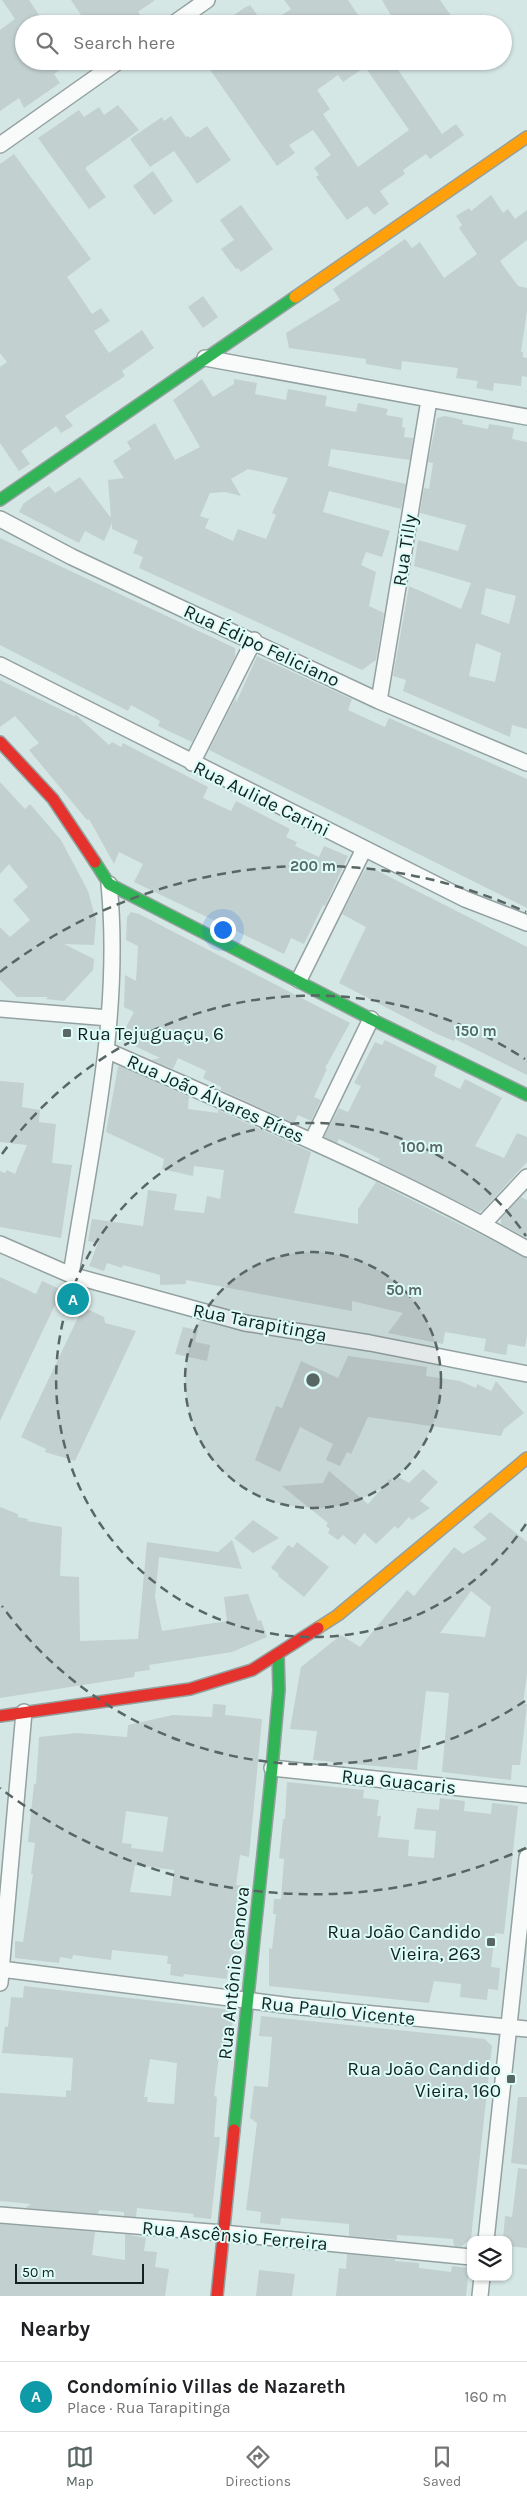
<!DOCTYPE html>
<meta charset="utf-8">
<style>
body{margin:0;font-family:Karla,sans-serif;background:#f2f2f2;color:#202124}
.controls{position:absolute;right:15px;bottom:15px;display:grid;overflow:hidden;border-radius:10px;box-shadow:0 1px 4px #0004}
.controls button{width:45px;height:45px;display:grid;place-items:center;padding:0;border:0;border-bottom:1px solid #e0e0e0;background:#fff;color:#202124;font:25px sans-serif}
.scale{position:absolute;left:15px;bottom:12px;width:129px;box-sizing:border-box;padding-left:5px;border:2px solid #14201f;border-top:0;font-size:14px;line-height:18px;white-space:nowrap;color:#14201f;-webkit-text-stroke:4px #dcfcf8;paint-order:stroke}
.you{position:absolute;left:222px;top:929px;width:18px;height:18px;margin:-12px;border:4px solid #fff;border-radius:50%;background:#1a73e8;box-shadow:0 0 0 8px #1a73e833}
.badge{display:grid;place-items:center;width:32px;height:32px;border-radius:50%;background:#586664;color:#fff;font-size:16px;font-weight:700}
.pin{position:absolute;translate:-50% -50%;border:2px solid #fff;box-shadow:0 1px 5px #0006}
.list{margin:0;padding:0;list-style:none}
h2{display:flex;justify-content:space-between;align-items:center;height:65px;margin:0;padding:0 20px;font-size:21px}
h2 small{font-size:16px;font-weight:400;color:#757577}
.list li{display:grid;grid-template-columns:32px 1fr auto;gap:15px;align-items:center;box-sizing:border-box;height:70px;padding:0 20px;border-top:1px solid #e0e0e0}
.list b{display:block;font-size:19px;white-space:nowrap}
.list p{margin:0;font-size:16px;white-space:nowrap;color:#757577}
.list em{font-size:16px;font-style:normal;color:#757577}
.icon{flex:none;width:28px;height:28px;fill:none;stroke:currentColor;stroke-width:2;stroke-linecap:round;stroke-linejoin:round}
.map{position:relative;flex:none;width:527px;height:2296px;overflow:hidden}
.search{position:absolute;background:#fff;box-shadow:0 1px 4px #0004;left:15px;right:15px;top:15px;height:55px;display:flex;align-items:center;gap:12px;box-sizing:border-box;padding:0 18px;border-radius:28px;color:#757577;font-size:19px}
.sheet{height:135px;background:#fff}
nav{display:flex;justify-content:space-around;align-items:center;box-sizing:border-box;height:70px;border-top:1px solid #e0e0e0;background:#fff;font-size:14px;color:#757577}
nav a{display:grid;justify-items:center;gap:2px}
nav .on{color:#586664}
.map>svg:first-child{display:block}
</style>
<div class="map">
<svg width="527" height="2296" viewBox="0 0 527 2296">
<rect width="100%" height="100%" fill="#d5e7e5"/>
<!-- building -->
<path fill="#c2d0cf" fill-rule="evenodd" d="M2 0H29L41 18 32 24H24V61H72L54 74 60 83 24 108 19 98 0 111V30L15 19Z
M71 0H155L138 12 142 17 132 24H87Z
M284 0H348L364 24H269L291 9Z
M382 0H440L457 24H396Z
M250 5 264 24H222L244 8Z
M204 61H392L442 134 456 124 464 135 430 159 426 154 403 170 405 174 380 191 389 204 374 215 367 206 347 220 316 177 319 175 314 168 331 155 313 130 289 145 295 153 277 166ZM365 67 409 130 358 167 323 114 330 109 317 90 338 75 343 82Z
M118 105 139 130 85 168 106 197 89 209 38 138 79 110 84 117 99 107 104 115Z
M171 116 186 137 188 136 190 138 207 126 231 160 197 184 174 151 150 167 130 139 162 117 164 121Z
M14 154 91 259 67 277 92 314 101 308 110 321 94 331 109 353 142 330 154 348 122 371 125 376 65 416 73 426 61 433 56 426 21 451 30 464 19 471 0 443V367L7 362 0 353V164Z
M153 171 173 201 154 215 133 186Z
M491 195 503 213 508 209 515 219 527 210V240L500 261 518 286 527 288V311L521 352H523V357L527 358V377L522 376 521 386 494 383 493 391 476 388 478 381 456 378 458 368 402 361 401 370 366 364V359L289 348 286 333 340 300 333 289 405 239 412 248 420 242 444 278 477 254 459 228 462 225 456 216 469 208 471 211Z
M241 205 273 249 241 272 238 268 236 269 221 249 234 240 220 220Z
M203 296 218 317 203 328 188 307Z
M202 379 213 397 234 384V379L257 383 255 394 286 400 288 389 327 396 325 406 356 412 358 403 388 409 386 415 403 418 402 427 405 428 404 437 413 438 410 460 331 449 328 466 406 484 401 509 329 491 323 512 390 531 382 557 366 552 361 565 376 572 369 606 384 613 376 660 362 670 139 568 143 557 133 553 138 541 112 529V523L104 541 85 531 79 543 19 512 24 503 49 486 55 493 80 477 111 518 108 480 124 478 113 461 131 449 127 442 155 423 175 460 200 447 173 400ZM248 469 288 478 272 513 276 515 266 539 238 529 233 541 205 528 209 519 200 516 210 493 225 492 241 496 231 479Z
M445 416 463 420 462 424 488 429 489 424 514 428 512 439 527 442V729L512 725 510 737 403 691 406 680 393 676 409 586 461 609 471 583 414 566 418 540 458 551 466 525 420 513 424 488 429 489 433 463 428 462 437 418ZM486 588 516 596 509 624 481 614ZM476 643 501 653 495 682 469 676Z
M0 538 235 648V657L192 742 158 726 160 721 131 705 128 711 0 645Z
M257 656 352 699 348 710 385 727 389 718 527 779V908L209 750 236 697V703Z
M0 680 74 716 76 715 109 745 112 742 121 747 123 743 208 787 203 798 231 811 236 801 290 829 286 837 297 842 295 846 319 857 324 846 348 856 325 906 323 905 304 944 291 938 284 954 134 882 143 864 119 852 114 864 89 819 87 820 29 750 39 743 15 716 0 727Z
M0 782 25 809 30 804 61 840 88 891 96 920 94 945 64 944 94 959 93 970 64 1001 46 999 48 997H17L0 980V927L10 937 30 920 13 900 28 887 9 864 0 874Z
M372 868 527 947V1075L455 1039 454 1041 437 1034 339 983 366 927 342 914 364 871Z
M131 912 139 914 350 1023 325 1068 327 1069 314 1097 321 1100 311 1121 298 1115 294 1123 221 1090V1087L203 1078 206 1071 178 1058 173 1069 151 1060 160 1058 120 1039 134 1012 124 1007 125 975 136 981 138 946 126 940 127 917Z
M385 1040 437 1066 434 1076 460 1089 465 1079 502 1098 475 1146 504 1158 517 1133 527 1137V1162L483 1210 479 1212 378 1162 380 1159 339 1139 337 1143 324 1137 339 1108 348 1112 361 1086 354 1083 375 1042 382 1045Z
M120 1066 189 1097 188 1109 218 1113V1110L311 1152 294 1213 358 1224V1209L376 1182 527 1258V1335L525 1347 508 1344 506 1355 484 1351 486 1339 445 1332 443 1344 388 1333 403 1313 352 1301V1311L186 1280V1284L160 1285V1275L123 1265 122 1268 107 1263 104 1271 89 1266 98 1243 88 1241 92 1219 143 1226 148 1190 177 1194 174 1210 204 1213 207 1196 220 1199 224 1170 194 1166 193 1176 162 1169 164 1159 106 1132 118 1067Z
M0 1081 24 1083 22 1107 40 1110 39 1122 56 1124 52 1163 72 1165 61 1238 0 1227V1171L5 1173 7 1170 15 1174 27 1145 0 1142Z
M521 1197 527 1200V1238L501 1224V1218Z
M0 1277 36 1294 42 1281 62 1290 0 1421Z
M83 1307 104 1317 105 1323 136 1331 75 1461 45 1452 46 1449 21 1437Z
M183 1327 198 1330 195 1342 210 1345 207 1361 175 1354Z
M348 1356 427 1367 426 1376 460 1381 476 1388 477 1384 491 1391 496 1381 524 1413 504 1429 501 1436 368 1417 351 1454 347 1452 340 1466 326 1460 333 1444 300 1427 280 1472 255 1460 276 1406 282 1408 301 1361 338 1378Z
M423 1469 438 1482 420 1501 430 1508 412 1520 409 1517 398 1529 395 1526 376 1544 364 1533 355 1545 343 1535 338 1540 328 1533 330 1529 326 1526 328 1523 282 1486 323 1483 329 1471 368 1504 390 1479 392 1481 397 1476 409 1483Z
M0 1507 18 1514V1517L28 1519 27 1521 62 1527 60 1576 79 1577 80 1641 138 1639 147 1542 218 1552 232 1540 242 1569 159 1557 155 1597 162 1631 227 1621 224 1597 248 1594 258 1621 261 1620 267 1637 232 1652 149 1665 150 1670 135 1672 134 1677 0 1698Z
M490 1512 527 1542V1673L523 1704H527L520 1765H512L511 1780 442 1772 449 1693 426 1691 417 1770 313 1760 317 1731 290 1729 301 1667 341 1635 360 1647 407 1590 414 1596 454 1547 463 1554 487 1539 473 1527ZM471 1591 491 1607 485 1637 440 1633Z
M253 1520 279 1538 253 1553 234 1538Z
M297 1542 329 1567 304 1597 278 1576 279 1574 271 1568 288 1545 293 1548Z
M213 1704 226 1705 225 1715 262 1719 249 1857 240 1855 236 1885 246 1886 245 1900 237 1899 234 1926 242 1927 239 1960 229 1959 227 1979 184 1974 183 1977 170 1975 171 1964H167L168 1956 112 1950 111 1960 73 1955 72 1959 60 1957 59 1963 15 1958V1941L23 1942 33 1874H31L35 1843 28 1842 34 1784H36L39 1737 77 1733 127 1737 128 1725 173 1715 212 1717ZM126 1811 168 1817 163 1852 131 1848 132 1844 122 1843ZM135 1865 174 1870 171 1896 130 1892Z
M287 1782 364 1790 363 1798 379 1800 377 1816H381L378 1837 409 1840 408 1856 434 1858 436 1831 414 1829 417 1808 439 1810 440 1798 465 1801 464 1811 491 1814 492 1803 518 1806 504 1934 495 1933 491 1967 500 1968 498 1990 488 1989 487 2000 460 1997 461 1984 434 1981 429 2003 269 1986V1948L272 1949 276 1914H273L274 1899H281L284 1859 279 1858 283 1819H285Z
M24 1986 234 2010 229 2057 219 2056 214 2096 217 2097 214 2137H220L211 2219 193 2217 194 2214 137 2208 136 2217 124 2216V2212L99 2210 98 2214 25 2208 31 2204 0 2201V2093L66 2097V2090L71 2091 73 2058 2 2053 5 2026 8 2027 11 1997 23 1998ZM150 2059 177 2063 174 2104 147 2102 148 2097H144Z
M261 2016 485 2039 492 2046 471 2238 461 2247 454 2246 453 2239 428 2237 397 2235V2240L349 2236V2224L281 2218 280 2225 260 2223 261 2212 246 2210 257 2123 250 2118 254 2086 268 2087 272 2037 259 2036Z
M518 2097H527V2165L511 2163Z
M518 2168 527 2169V2248L508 2246V2240H503L505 2216 512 2217Z
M0 2224 95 2232 92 2255 125 2260V2234L146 2238 144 2251 157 2252 155 2267 169 2269 165 2296H0Z
M347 2254 395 2259V2261L419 2263V2268L451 2272 452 2266 469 2268 466 2296H336L339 2268 346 2269Z
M259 2270 295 2274 292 2296H256Z"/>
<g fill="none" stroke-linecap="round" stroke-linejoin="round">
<defs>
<path id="street" d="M173 24 207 0
M0 145 119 61
M205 358 527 417
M0 519 72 557 379 701 527 763
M0 665 465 899 527 923
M379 701 429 400
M192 763 254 640
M299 980 364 849
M0 1009 109 1018
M106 1050C248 1113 392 1173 527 1249
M312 1141 371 1019
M483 1224 527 1177
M0 1244 71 1275 245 1323 370 1343 527 1374
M71 1275C91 1146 122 1015 109 884
M272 1768 527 1795
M1 1969 292 2006 527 2029
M0 1983 24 1712
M0 2215 223 2233 471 2257
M486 2240 527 1857
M480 2296 482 2277"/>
<path id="fast" d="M0 500 295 297
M95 862 109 884 371 1019 527 1095
M234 2130 272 1768 279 1690 278 1654"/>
<path id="slow" d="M295 297 527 137
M318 1628 338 1615 527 1458"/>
<path id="jam" d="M0 742 53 799 95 862
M0 1716 190 1689 252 1670 318 1628
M217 2296 234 2130"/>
</defs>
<!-- street casing -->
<use href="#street" stroke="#93a1a0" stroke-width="18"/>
<!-- fast casing -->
<use href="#fast" stroke="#93a1a0" stroke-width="14"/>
<!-- slow casing -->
<use href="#slow" stroke="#93a1a0" stroke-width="14"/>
<!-- jam casing -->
<use href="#jam" stroke="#93a1a0" stroke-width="14"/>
<!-- street -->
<use href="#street" stroke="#f9fbfb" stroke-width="15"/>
<!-- fast -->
<use href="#fast" stroke="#30b455" stroke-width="11"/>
<!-- slow -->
<use href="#slow" stroke="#ff9f0a" stroke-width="11"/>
<!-- jam -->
<use href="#jam" stroke="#e5322d" stroke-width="11"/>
</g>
<!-- distance rings -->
<circle cx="313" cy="1380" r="128" fill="#586664" fill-opacity=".12"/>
<g fill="none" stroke="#586664" stroke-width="2.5" stroke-dasharray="9 6">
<circle cx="313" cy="1380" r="128"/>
<path d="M526 1524A257 257 0 1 1 526 1236"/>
<path d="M525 1701A385 385 0 0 1 2 1606M2 1154A385 385 0 0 1 525 1059"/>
<path d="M526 1848A514 514 0 0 1 0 1788M0 972A514 514 0 0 1 526 912"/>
</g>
<!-- markers -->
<g fill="#586664" stroke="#dcfcf8" stroke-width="2">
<rect x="62" y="1028" width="10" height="10" rx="2.5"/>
<rect x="486" y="1937" width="10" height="10" rx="2.5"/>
<rect x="506" y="2074" width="10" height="10" rx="2.5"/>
</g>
<g text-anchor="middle" stroke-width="4" stroke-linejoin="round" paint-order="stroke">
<!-- street labels -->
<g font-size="19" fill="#14201f" stroke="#dcfcf8">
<text transform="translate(404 550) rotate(-81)" y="7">Rua Tilly</text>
<text transform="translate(262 645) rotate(25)" y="7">Rua Édipo Feliciano</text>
<text transform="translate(262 798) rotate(26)" y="7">Rua Aulide Carini</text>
<text transform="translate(216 1098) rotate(24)" y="7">Rua João Álvares Píres</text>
<text transform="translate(260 1322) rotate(11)" y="7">Rua Tarapitinga</text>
<text transform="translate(399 1781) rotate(6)" y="7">Rua Guacaris</text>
<text transform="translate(233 1973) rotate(-84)" y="7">Rua Antônio Canova</text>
<text transform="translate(338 2010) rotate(6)" y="7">Rua Paulo Vicente</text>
<text transform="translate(235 2235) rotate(5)" y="7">Rua Ascênsio Ferreira</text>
</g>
<!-- poi labels -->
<g font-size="19" fill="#14201f" stroke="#dcfcf8" text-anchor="end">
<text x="77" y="1040" text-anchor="start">Rua Tejuguaçu, 6</text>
<text x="481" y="1938">Rua João Candido<tspan x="481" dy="22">Vieira, 263</tspan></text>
<text x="501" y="2075">Rua João Candido<tspan x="501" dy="22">Vieira, 160</tspan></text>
</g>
</g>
<circle cx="313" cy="1380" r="8" fill="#586664" stroke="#dcfcf8" stroke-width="2.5"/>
<g font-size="15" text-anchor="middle" font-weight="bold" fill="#586664" stroke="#dcfcf8" stroke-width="4" stroke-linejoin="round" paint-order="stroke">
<text x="313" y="871">200 m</text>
<text x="476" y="1036">150 m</text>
<text x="422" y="1152">100 m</text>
<text x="404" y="1295">50 m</text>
</g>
</svg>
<div class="controls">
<button><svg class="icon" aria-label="layers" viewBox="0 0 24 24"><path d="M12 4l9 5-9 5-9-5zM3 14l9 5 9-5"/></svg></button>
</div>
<div class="scale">50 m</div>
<div class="you"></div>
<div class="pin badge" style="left:73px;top:1299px;background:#0f9aa8">A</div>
<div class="search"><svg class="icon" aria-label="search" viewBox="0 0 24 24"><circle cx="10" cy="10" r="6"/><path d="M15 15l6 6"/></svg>Search here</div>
</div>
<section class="sheet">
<h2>Nearby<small></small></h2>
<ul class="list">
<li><span class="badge" style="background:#0f9aa8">A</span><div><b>Condomínio Villas de Nazareth</b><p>Place · Rua Tarapitinga</p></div><em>160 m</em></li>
</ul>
</section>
<nav>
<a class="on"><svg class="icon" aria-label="map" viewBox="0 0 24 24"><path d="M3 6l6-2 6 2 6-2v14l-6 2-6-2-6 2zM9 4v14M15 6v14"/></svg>Map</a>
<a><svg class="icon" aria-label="directions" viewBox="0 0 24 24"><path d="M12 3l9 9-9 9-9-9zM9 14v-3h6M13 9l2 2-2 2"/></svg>Directions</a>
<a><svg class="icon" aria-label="saved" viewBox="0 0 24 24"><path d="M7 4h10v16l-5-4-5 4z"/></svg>Saved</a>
</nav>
